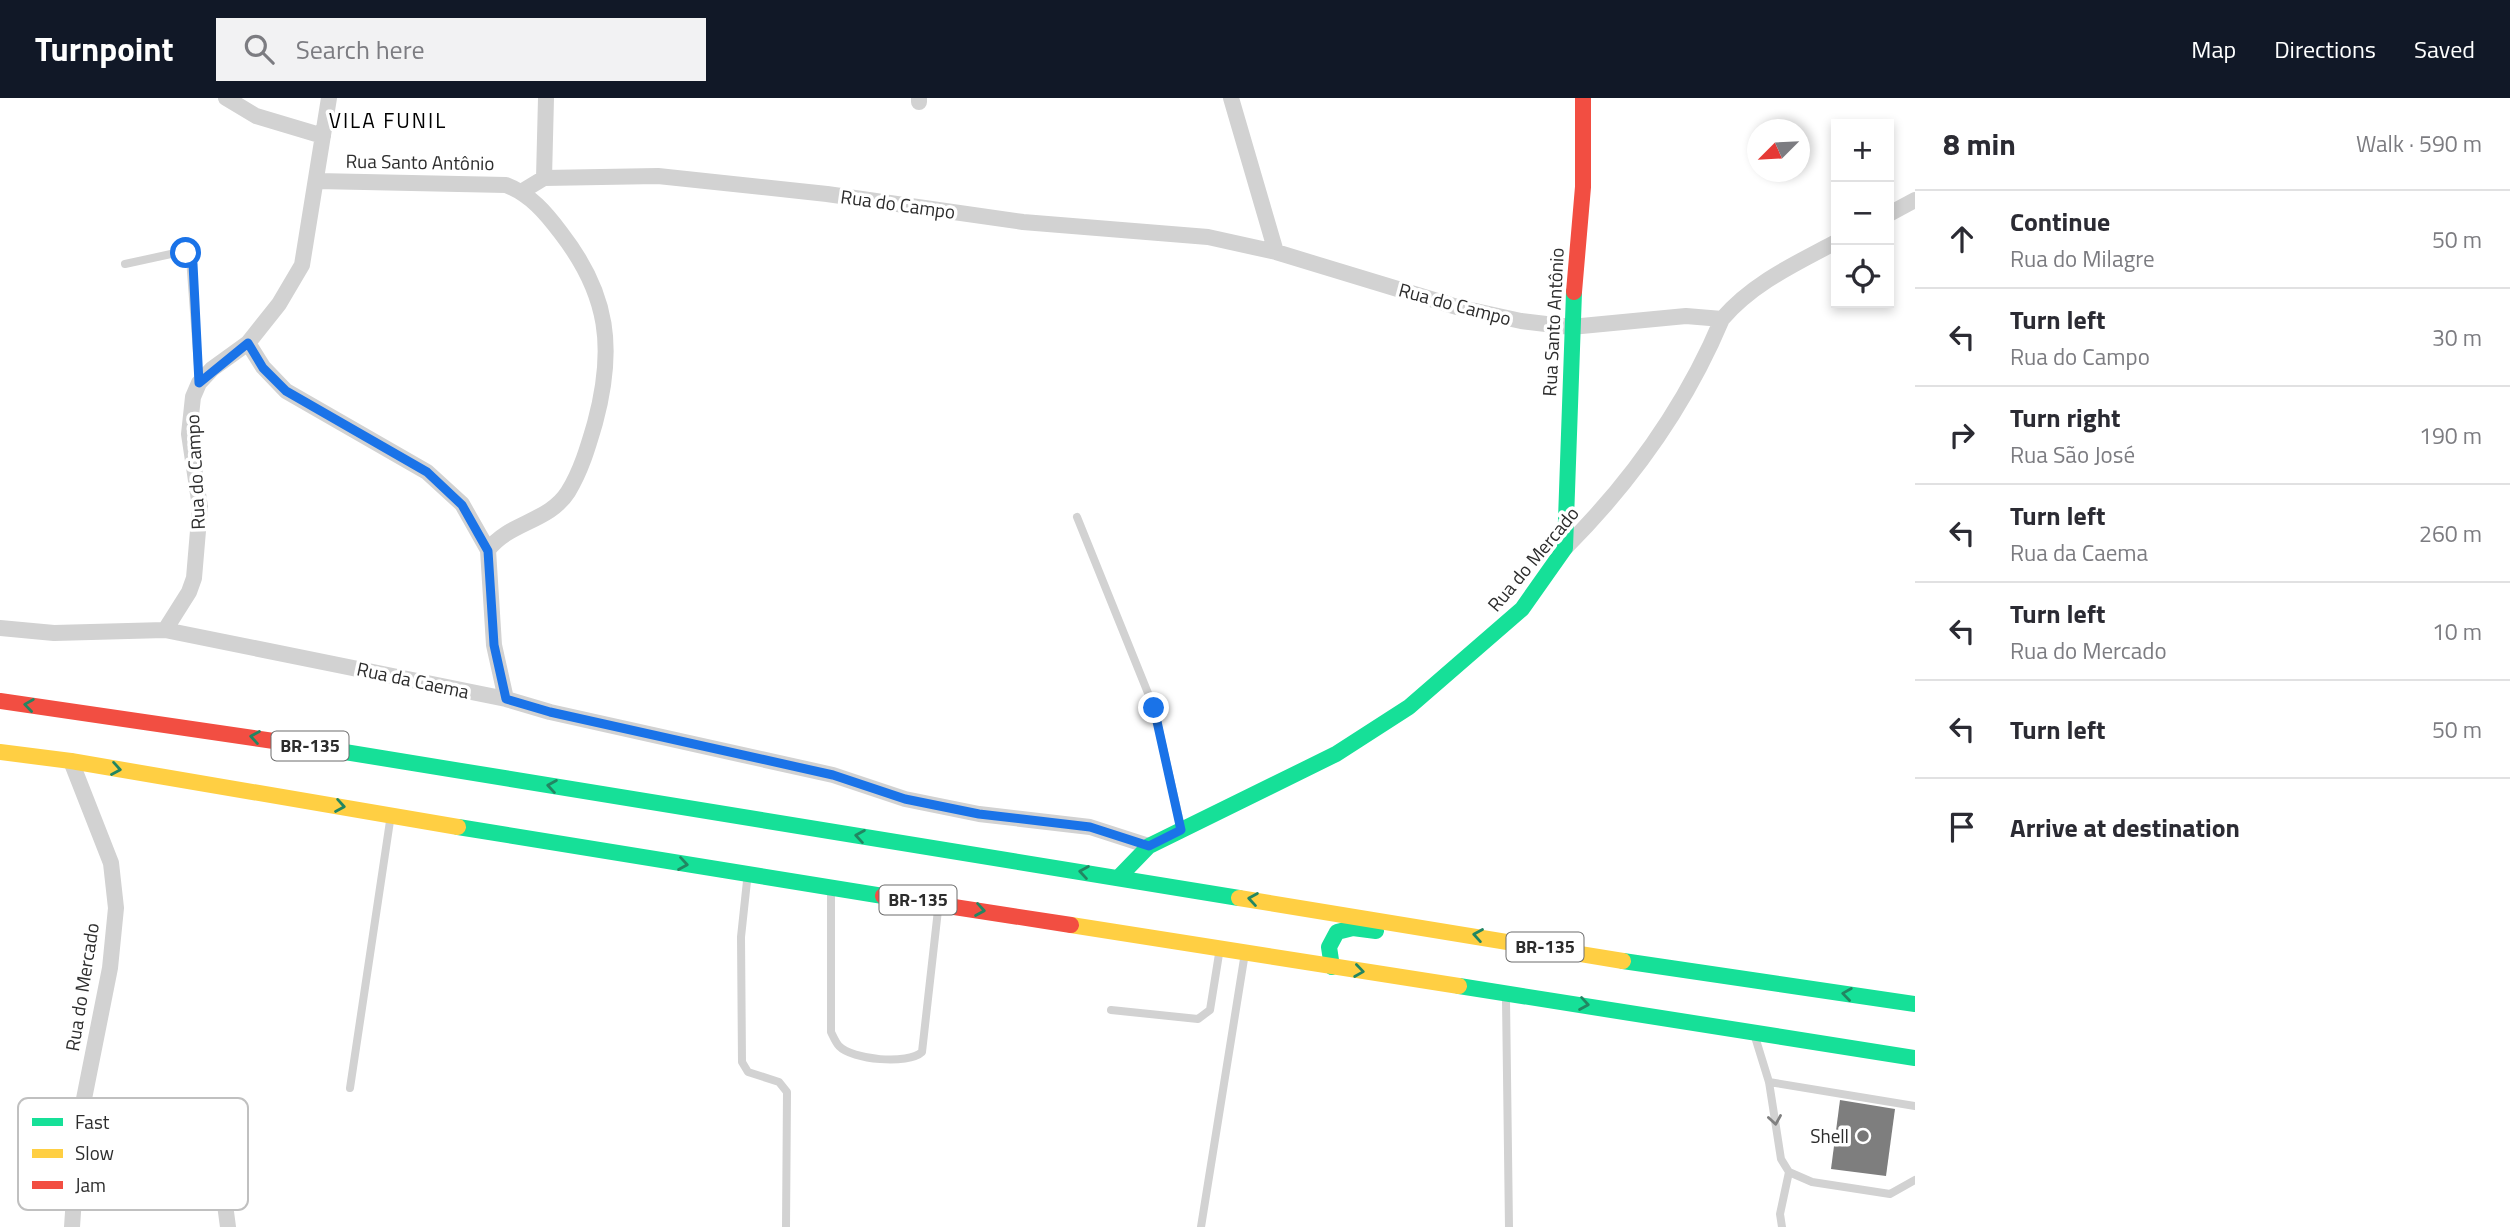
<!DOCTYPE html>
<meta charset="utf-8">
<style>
body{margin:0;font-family:"Titillium Web",sans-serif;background:#f2f2f3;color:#2b2b33}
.controls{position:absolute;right:21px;top:21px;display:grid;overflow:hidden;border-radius:0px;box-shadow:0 4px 10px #0003}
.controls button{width:63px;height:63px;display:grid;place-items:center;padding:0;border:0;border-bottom:2px solid #e1e1e2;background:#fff;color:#2b2b33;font:35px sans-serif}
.compass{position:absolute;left:1747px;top:21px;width:63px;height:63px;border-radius:50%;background:#fff;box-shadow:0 4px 10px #0003;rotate:246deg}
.stop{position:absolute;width:21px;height:21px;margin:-16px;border:5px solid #1a73e8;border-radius:50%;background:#fff}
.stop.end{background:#1a73e8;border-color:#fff;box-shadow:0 2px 7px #0008}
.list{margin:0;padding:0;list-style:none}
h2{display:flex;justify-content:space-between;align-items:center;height:91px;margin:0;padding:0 28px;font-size:30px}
h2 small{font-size:23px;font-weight:400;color:#7c7c81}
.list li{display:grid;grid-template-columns:46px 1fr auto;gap:21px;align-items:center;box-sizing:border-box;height:98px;padding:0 28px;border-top:2px solid #e1e1e2}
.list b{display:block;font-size:26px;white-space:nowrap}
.list p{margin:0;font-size:23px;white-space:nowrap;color:#7c7c81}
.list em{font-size:23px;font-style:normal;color:#7c7c81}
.icon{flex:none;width:38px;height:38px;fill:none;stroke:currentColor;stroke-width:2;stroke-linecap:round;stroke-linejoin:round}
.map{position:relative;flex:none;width:1915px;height:1129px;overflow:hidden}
header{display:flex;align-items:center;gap:42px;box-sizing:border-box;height:98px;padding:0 35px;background:#111827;color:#fff}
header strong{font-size:33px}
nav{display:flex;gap:38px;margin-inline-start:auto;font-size:24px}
.search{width:490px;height:63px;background:#f2f2f3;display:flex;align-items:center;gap:18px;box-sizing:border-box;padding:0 24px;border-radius:0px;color:#7c7c81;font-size:26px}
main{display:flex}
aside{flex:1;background:#fff}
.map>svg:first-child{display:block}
</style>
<header>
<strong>Turnpoint</strong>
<div class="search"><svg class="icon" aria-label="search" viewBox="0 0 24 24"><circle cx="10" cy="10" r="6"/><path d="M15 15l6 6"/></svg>Search here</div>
<nav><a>Map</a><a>Directions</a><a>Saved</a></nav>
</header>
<main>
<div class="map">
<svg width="1915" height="1129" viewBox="0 0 1915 1129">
<rect width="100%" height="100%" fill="#fff"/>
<!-- building -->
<path fill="#7e7e7e" d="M1840 1002 1895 1011 1886 1078 1831 1071Z"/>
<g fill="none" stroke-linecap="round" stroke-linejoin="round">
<!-- lane -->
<path stroke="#d2d2d2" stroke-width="8" d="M125 166 180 154 190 160 199 282
M1077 419 1154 610 1181 729
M747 783 741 839 742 964 748 974 779 984 787 994 786 1129
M831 795V934C833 938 836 945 839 948 852 962 908 967 922 954L938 812
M1506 901 1509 1129
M1111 912 1198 921 1210 912 1219 856
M1756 942 1769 984 1781 1061 1789 1074 1812 1084 1890 1096 1915 1082
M1769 984 1915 1008
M350 990 390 723
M1201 1129 1244 861
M1782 1129 1780 1116 1789 1074"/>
<!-- street -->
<path stroke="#d2d2d2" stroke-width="16" d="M226 0 256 18 323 38
M919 0V4
M1231 0 1276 154
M544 80 546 0
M317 83 506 87C530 96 546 115 561 135 609 197 615 251 595 325 588 349 581 373 568 394 549 424 509 424 488 452
M521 94 544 80 658 78 827 96 1023 124 1208 139 1276 154 1457 209 1521 223 1571 229 1686 218 1722 221
M1889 116 1915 102
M248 245 263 269 286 293 427 374 462 406 488 452 494 547 506 601
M1565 450C1631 384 1686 307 1722 221 1753 185 1795 166 1836 144
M0 530 54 535 165 532 506 601 550 614 833 677 905 701 979 716 1090 729 1149 748
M165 532 189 494 194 480 200 409 189 336 193 299 199 285 212 271 248 245 279 206 302 167 329 0
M71 663 111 765 116 810 110 870 79 1026 72 1129
M224 1099 228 1129"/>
<!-- fast -->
<path stroke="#16e098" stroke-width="16" d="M308 648 1239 800
M458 729 883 798
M1118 780 1149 748 1336 656 1409 609 1522 511 1565 450 1574 194
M1623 863 1915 906
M1332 869 1329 849 1337 834 1353 830 1376 833
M1459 888 1915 960"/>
<!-- slow -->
<path stroke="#ffcf43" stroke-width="16" d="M0 654 71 663 458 729
M1239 800 1623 863
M1071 827 1459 888"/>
<!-- jam -->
<path stroke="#f24e42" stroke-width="16" d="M1574 194 1583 89V0
M0 603 308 648
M883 798 1071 827"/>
</g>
<!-- one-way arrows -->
<defs><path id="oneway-chevron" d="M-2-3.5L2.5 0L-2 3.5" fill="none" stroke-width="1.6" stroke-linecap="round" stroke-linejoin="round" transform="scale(1.75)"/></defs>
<g stroke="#228662">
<use href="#oneway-chevron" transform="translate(29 607) rotate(-172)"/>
<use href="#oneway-chevron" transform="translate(255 639) rotate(-171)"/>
<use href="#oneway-chevron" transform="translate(116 671) rotate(10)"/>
<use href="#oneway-chevron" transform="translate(552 688) rotate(-171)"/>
<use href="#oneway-chevron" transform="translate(340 708) rotate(10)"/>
<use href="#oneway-chevron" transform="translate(860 738) rotate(-171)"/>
<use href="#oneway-chevron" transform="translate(683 766) rotate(9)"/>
<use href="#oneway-chevron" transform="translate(1084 774) rotate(-171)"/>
<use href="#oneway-chevron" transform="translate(1253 801) rotate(-171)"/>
<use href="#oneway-chevron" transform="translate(980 812) rotate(9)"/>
<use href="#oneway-chevron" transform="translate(1478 837) rotate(-170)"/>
<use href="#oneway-chevron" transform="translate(1359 873) rotate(8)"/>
<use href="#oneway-chevron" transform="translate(1847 896) rotate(-172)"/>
<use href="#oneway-chevron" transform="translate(1584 906) rotate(9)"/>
</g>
<use stroke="#808080" href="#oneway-chevron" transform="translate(1775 1022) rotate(81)"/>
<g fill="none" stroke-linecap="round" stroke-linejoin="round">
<!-- route -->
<path stroke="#1a73e8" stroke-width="9" d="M186 155 193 166 199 285 248 245 263 270 286 293 427 374 462 407 488 453 494 547 506 601 550 614 833 677 905 701 979 716 1090 729 1149 748 1181 732 1154 610"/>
</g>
<!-- markers -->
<circle fill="#767676" stroke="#fff" stroke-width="2.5" cx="1863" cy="1038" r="7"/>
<g text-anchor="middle" stroke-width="7" stroke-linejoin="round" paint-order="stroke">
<!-- shield labels -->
<g fill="#fff" stroke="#6c6c6c" stroke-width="2">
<rect x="271.5" y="633.5" width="77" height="29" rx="5"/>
<rect x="879.5" y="787.5" width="77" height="29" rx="5"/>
<rect x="1506.5" y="834.5" width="77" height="29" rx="5"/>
</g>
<g font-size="18" font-weight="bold" fill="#2d2d2d">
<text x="310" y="654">BR-135</text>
<text x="918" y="808">BR-135</text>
<text x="1545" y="855">BR-135</text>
</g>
<!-- street labels -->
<g font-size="19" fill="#2d2d2d" stroke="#fff">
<text transform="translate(420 64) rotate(1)" y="7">Rua Santo Antônio</text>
<text transform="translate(898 106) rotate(8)" y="7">Rua do Campo</text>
<text transform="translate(1455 206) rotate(15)" y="7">Rua do Campo</text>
<text transform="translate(1553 224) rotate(-87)" y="7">Rua Santo Antônio</text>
<text transform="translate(195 374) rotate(-93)" y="7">Rua do Campo</text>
<text transform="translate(1533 461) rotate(-50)" y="7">Rua do Mercado</text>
<text transform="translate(413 582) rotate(12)" y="7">Rua da Caema</text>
<text transform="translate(82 889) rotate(-81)" y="7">Rua do Mercado</text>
</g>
<!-- poi labels -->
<g font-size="19" fill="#2d2d2d" stroke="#fff" text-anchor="end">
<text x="1849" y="1045">Shell</text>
</g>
<!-- neighbourhood labels -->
<g font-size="21" letter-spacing="2" fill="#000" stroke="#fff">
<text x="388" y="30">VILA FUNIL</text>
</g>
</g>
<!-- legend -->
<rect x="18" y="1000" width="230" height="112" rx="10" fill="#fff" stroke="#c0c0c0" stroke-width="2"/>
<rect x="32" y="1020" width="31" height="8" fill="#16e098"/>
<rect x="32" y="1051" width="31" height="9" fill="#ffcf43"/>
<rect x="32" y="1083" width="31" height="8" fill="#f24e42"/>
<g font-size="19" fill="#2d2d2d">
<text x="75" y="1031">Fast</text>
<text x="75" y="1062">Slow</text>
<text x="75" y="1094">Jam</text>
</g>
</svg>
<div class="controls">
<button>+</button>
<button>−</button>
<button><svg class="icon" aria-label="locate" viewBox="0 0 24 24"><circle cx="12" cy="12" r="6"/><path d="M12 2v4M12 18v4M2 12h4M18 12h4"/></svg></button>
</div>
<svg class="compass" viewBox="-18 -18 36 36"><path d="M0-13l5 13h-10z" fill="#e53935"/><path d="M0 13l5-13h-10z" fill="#7c7c81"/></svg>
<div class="stop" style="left:186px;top:155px"></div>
<div class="stop end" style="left:1154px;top:610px"></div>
</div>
<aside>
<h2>8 min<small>Walk · 590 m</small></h2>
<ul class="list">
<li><svg class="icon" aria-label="ahead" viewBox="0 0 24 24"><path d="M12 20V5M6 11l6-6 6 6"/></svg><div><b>Continue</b><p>Rua do Milagre</p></div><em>50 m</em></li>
<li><svg class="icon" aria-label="left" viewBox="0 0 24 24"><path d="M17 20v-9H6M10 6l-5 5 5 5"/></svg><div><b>Turn left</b><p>Rua do Campo</p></div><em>30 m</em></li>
<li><svg class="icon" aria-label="right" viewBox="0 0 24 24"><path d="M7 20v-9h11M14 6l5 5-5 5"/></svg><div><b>Turn right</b><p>Rua São José</p></div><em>190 m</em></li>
<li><svg class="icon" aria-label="left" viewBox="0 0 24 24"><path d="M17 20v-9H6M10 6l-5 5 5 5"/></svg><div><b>Turn left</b><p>Rua da Caema</p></div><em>260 m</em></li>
<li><svg class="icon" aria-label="left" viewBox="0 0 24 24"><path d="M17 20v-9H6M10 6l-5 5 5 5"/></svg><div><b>Turn left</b><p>Rua do Mercado</p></div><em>10 m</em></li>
<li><svg class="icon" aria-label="left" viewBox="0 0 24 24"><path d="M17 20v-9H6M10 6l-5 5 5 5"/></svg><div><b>Turn left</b></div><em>50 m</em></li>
<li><svg class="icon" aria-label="arrive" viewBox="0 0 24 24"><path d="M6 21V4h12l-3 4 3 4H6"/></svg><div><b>Arrive at destination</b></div></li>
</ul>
</aside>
</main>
